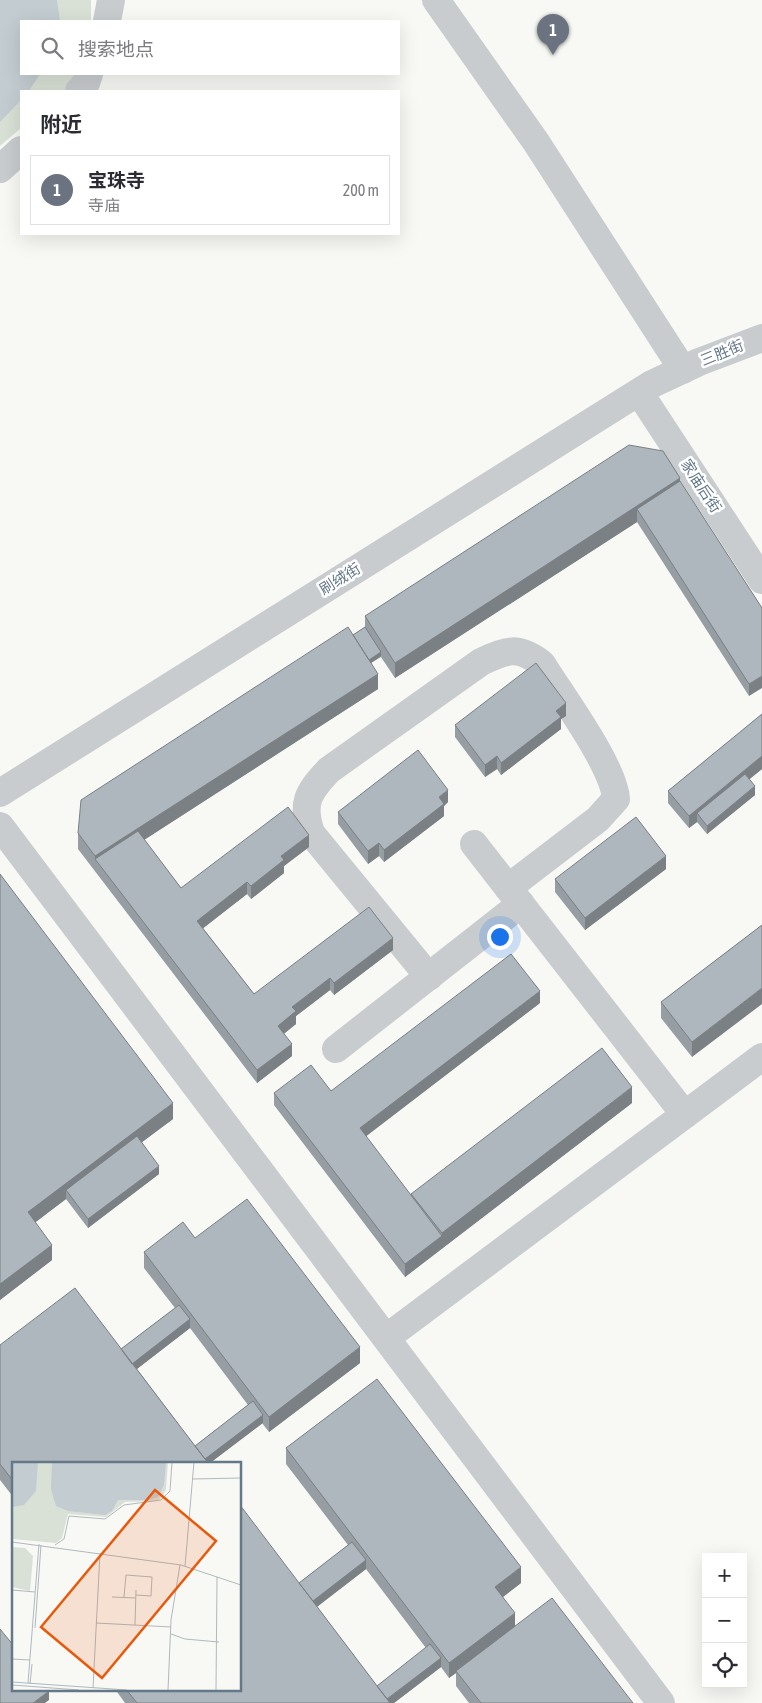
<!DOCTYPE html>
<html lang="zh">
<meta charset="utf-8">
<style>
body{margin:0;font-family:"Asap Condensed","Noto Sans SC",sans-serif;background:#f2f2f3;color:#2b2b33}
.controls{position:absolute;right:15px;bottom:15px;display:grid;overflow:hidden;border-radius:0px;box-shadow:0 5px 20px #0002}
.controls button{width:45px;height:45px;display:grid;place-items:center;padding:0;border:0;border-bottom:1px solid #e1e1e2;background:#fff;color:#2b2b33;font:25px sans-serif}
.you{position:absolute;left:499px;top:936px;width:18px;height:18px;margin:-12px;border:4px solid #fff;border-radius:50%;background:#1a73e8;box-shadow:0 0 0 8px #1a73e833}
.badge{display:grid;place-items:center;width:32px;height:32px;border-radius:50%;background:#ee5620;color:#fff;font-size:16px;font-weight:700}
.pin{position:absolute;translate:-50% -41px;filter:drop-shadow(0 1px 2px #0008)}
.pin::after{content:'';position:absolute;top:26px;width:18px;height:15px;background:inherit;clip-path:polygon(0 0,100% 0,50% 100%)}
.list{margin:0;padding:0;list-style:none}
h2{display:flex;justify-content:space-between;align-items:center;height:65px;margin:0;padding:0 20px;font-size:21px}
h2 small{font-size:16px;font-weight:400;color:#7c7c81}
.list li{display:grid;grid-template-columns:32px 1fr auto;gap:15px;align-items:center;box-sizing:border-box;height:70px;margin:0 10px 10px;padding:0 10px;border:1px solid #e1e1e2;border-radius:0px}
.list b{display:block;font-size:19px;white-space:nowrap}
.list p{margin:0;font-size:16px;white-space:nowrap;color:#7c7c81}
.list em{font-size:16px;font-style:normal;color:#7c7c81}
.icon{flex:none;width:28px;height:28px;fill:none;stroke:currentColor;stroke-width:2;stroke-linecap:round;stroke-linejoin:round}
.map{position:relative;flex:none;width:762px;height:1703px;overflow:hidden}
.search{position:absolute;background:#fff;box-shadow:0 5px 20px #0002;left:20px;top:20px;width:380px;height:55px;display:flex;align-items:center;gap:12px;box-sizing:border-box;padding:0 18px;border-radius:0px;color:#7c7c81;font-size:19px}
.panel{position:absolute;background:#fff;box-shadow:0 5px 20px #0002;left:20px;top:90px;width:380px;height:145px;border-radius:0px}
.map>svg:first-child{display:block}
</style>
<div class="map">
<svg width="762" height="1703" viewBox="0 0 762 1703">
<rect width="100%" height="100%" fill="#f8f8f5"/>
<!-- green -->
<path fill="#d9e1d6" d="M0 0H91V21H21V74H76L64 91H21V128L0 146Z"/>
<!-- water -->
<path fill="#c2ccd1" d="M0 0H57L60 21H21V74H40L29 91H21V100L0 122Z"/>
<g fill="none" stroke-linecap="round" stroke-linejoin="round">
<!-- minor -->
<path stroke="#c8cccf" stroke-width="28" d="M436 0 536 142 683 370
M107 21 111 0
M79 91 86 83 89 74
M0 169 21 150
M639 392 762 580
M0 793 650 385 699 362 762 338
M0 826 661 1703
M474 844 685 1115
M429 977 311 833C301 803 308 792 329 770L481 662C507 649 519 646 542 664 561 695 614 766 616 799L598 819 508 888
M336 1049 521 904
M386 1338 762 1057"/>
</g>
<!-- wall -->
<path fill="#969da3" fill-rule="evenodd" d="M680 481 762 608 749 696 637 522 395 678 381 657 371 663 378 689 144 840 181 888 309 847 284 866V873L251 899 247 894 203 928 254 994 393 950 334 995 330 990 296 1016V1024L284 1034 292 1056 257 1083 78 849V833L353 635 365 627V616Z
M762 714V769L749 779 755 795 707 834 697 822 689 828 668 803V791Z
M566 716 561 719V729L501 775 497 769 485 777 455 737V725Z
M448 802 444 806V816L384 862 379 856 368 864 338 824V812Z
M666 869 585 930 555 892V879Z
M0 874 173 1119 142 1142 159 1174 88 1228 66 1199 35 1222 52 1260 0 1300Z
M762 925 692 1057 661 1018V1002Z
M540 1003 365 1136 411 1197V1194L632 1103 405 1277 274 1105V1093L331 1091Z
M195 1238 360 1363 269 1432 262 1423 210 1463H14V1498L0 1480V1345L121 1349 175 1308 144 1268V1252ZM190 1328 248 1405 195 1446 137 1369Z
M286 1448 521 1583 503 1597 515 1626 633 1703H469L456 1686V1673L449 1678 441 1667 394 1703H125L115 1689H240L299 1583 348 1545 286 1464ZM366 1569 426 1648 377 1686 317 1607Z"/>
<!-- shaded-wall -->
<path fill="#7a8084" d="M680 478V493L637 509V522L395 678V663Z
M381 652V656L364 668V663Z
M378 674V689L102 867 95 859V856Z
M762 676V688L749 696V684Z
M566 703V716L561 719V729L501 775V763L556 711Z
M497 756V769L485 777V765Z
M762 756V769L701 819 697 813V822L689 828V816Z
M755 786V795L707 834V826Z
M448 790V802L444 806V816L384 862V850L439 797Z
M309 835V847L284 866V873L251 899V886L281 856Z
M379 843V856L368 864V851Z
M666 856V869L585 930V918Z
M247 882V894L197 933V921Z
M393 938V950L334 995V983Z
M330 978V990L296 1016V1024L278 1038V1026L292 1007Z
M762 988V1004L692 1057V1042Z
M540 991V1003L360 1141V1128Z
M292 1044V1056L257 1083V1070Z
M632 1087V1103L405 1277V1264L442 1236V1233Z
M173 1103V1119L70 1196 66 1190V1199L28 1228V1212Z
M159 1166V1174L88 1228V1219Z
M52 1245V1260L0 1300V1284Z
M190 1319V1328L129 1375V1366Z
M360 1347V1363L269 1432V1417Z
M263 1415V1423L210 1463H201V1461Z
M366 1560V1569L310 1612V1603Z
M521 1567V1583L495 1603V1587Z
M515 1613V1629L456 1671V1673L449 1678V1663Z
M441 1658V1667L394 1703H385V1701Z
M49 1691V1700L45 1703H33Z"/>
<!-- building -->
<path fill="#aeb7bd" stroke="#7a8084" d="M629 445 663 451 680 478 395 663 365 616Z
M680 481 762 608V676L749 684 637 509Z
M348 627 378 674 95 856 78 833 81 800Z
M365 627 381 652 369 660 353 635Z
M536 663 566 703 556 711 561 717 501 763 497 756 485 765 455 725Z
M762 714V756L689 816 668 791Z
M418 750 448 790 439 797 444 804 384 850 379 843 368 851 338 812Z
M745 774 755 786 707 826 697 813Z
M288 807 309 835 281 856 284 860 251 886 247 882 197 921 254 994 369 907 393 938 334 983 330 978 292 1007 296 1011 278 1026 292 1044 257 1070 95 859 138 831 181 888Z
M636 817 666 856 585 918 555 879Z
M0 874 173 1103 28 1212 52 1245 0 1284Z
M762 925V988L692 1042 661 1002Z
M511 954 540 991 360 1128 442 1236 405 1264 274 1093 311 1065 331 1091Z
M602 1048 632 1087 442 1233 411 1194Z
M137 1136 159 1166 88 1219 66 1190Z
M247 1199 360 1347 269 1417 144 1252 183 1222 195 1238Z
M75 1288 208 1463H14V1482L0 1464V1345Z
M179 1305 190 1319 132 1364 121 1349Z
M377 1379 521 1567 495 1587 515 1613 449 1663 286 1448Z
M253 1401 263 1415 205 1459 195 1446Z
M240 1505 390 1703H137L126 1689H240Z
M352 1542 366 1560 313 1601 299 1583Z
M552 1598 633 1703H481L456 1671Z
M0 1629 14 1646V1689H48L49 1691 33 1703H0Z
M430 1644 441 1658 387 1699 377 1686Z"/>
<g text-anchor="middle" stroke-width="5" stroke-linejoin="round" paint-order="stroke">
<!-- street labels -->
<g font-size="15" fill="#657888" stroke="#fff">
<text transform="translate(722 353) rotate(-22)" y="5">三胜街</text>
<text transform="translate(701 486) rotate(57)" y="5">家庙后街</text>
<text transform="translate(340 579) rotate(-32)" y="5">刷绒街</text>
</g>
</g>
<!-- overview -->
<g transform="translate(12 1462)">
<rect width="229" height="229" fill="#f8f8f5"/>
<path d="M0 0H156L154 28 146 39 113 40 94 55 56 52 50 76 44 81 0 77ZM0 85 13 86 21 94 18 129 0 125Z" fill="#d9e1d6"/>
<path d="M0 0H26L24 29 12 43 0 45ZM40 0H154L152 23 146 35 136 38H106L100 49 93 53 56 49 44 44 39 27Z" fill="#c2ccd1"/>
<path fill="none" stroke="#b0b9bf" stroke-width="1" d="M181 17 229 16M0 80 169 103 229 123M43 83 52 77 57 54 93 57 112 43 149 38 158 29 160 0M173 104 182 0M0 128 23 130M100 135 124 136M112 135 114 113 140 115 139 134 124 133M84 161 159 165M123 163 124 128M23 166 29 83M159 172 173 177 207 180M0 197 18 198M0 220 115 228M16 221 27 82M18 222 20 202M0 223 67 228M81 226 88 91M156 228 159 158 168 103M204 228 205 115"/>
<path fill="#e8590c" fill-opacity="0.15" stroke="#e8590c" stroke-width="2.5" d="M143 28 204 79 90 216 29 165Z"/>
<rect width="229" height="229" fill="none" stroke="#657888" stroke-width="2.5"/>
</g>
</svg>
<div class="controls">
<button>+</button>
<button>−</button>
<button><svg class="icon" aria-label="locate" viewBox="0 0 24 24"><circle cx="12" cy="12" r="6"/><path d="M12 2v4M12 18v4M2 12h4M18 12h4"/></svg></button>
</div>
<div class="you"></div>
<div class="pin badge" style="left:553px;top:55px;background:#6b7280">1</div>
<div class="search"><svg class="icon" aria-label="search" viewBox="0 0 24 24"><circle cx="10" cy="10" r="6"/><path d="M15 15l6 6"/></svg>搜索地点</div>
<section class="panel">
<h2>附近<small></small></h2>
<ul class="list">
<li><span class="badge" style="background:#6b7280">1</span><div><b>宝珠寺</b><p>寺庙</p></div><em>200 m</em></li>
</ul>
</section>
</div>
